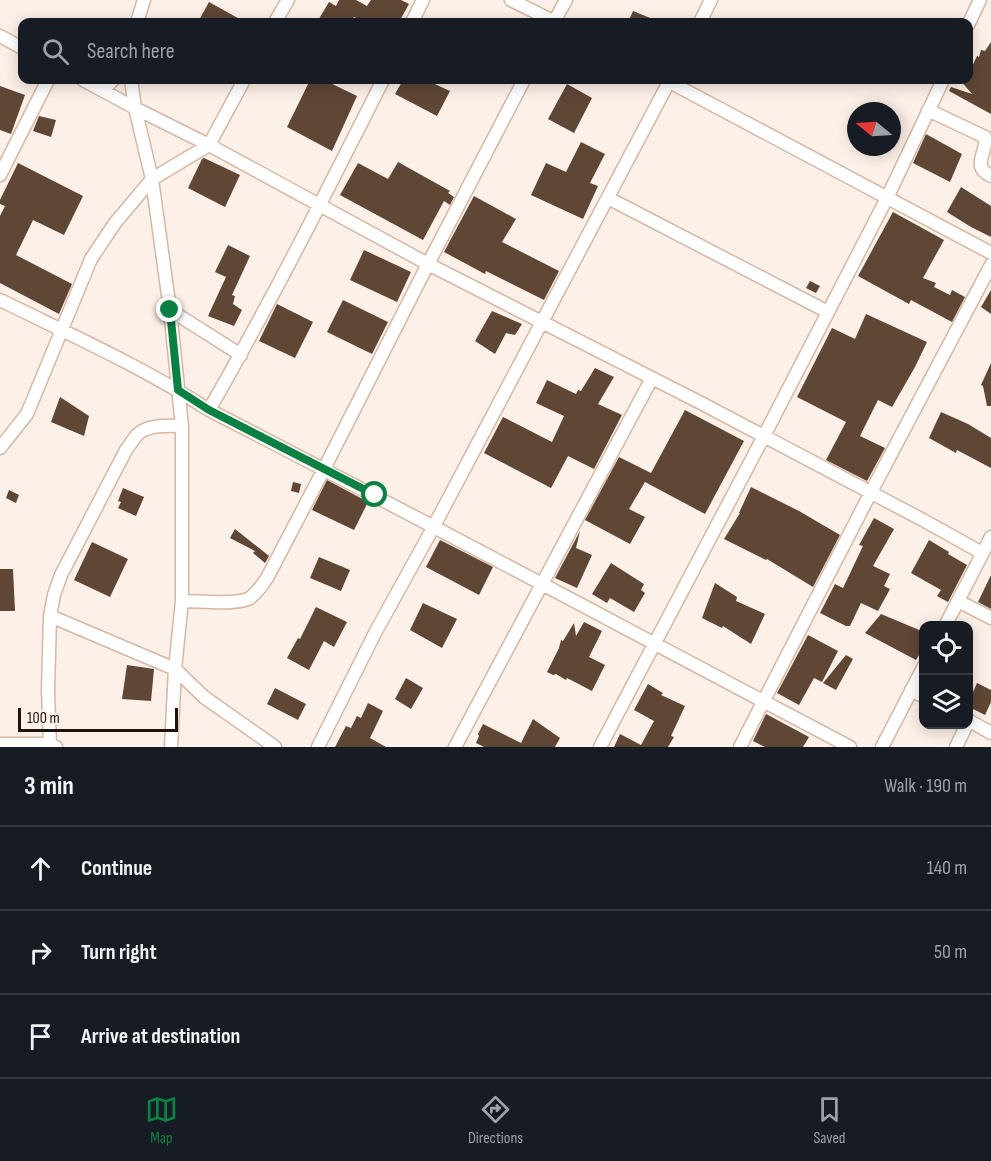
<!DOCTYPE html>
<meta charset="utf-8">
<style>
body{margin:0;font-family:"Sofia Sans Condensed",sans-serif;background:#20242c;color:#f1f3f6}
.controls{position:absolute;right:18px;bottom:18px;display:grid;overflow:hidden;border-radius:12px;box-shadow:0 3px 15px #0003}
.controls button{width:54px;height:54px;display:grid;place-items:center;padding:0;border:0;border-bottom:2px solid #363941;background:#171b24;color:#f1f3f6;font:30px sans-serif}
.compass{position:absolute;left:847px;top:102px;width:54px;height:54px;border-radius:50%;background:#171b24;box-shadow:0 3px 15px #0003;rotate:288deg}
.scale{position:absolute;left:18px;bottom:15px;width:160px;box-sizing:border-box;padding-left:6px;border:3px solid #1d130c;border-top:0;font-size:16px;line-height:21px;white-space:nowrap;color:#1d130c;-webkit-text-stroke:4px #fdf0e8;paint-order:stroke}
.stop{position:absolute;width:18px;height:18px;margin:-14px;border:4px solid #0b8043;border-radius:50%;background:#fff}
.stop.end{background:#0b8043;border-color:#fff;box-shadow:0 2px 6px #0008}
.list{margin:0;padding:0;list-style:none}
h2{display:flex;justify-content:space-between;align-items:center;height:78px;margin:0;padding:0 24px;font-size:26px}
h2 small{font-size:20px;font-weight:400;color:#9ea1a6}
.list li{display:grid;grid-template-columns:39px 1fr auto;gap:18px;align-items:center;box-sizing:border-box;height:84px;padding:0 24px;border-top:2px solid #363941}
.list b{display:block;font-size:22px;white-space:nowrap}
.list em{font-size:20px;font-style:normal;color:#9ea1a6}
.icon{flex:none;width:33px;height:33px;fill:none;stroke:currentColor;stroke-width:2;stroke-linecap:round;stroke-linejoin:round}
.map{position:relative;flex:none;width:991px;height:747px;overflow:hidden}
.search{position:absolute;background:#171b24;box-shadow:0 3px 15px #0003;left:18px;right:18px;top:18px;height:66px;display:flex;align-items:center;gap:15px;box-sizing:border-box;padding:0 21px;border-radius:12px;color:#9ea1a6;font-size:22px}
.sheet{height:330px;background:#171b24}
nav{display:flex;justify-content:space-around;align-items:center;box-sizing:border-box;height:84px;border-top:2px solid #363941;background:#171b24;font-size:16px;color:#9ea1a6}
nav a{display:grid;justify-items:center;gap:3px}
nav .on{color:#0b8043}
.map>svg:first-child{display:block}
</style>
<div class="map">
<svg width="991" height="747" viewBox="0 0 991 747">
<rect width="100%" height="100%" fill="#fdf0e8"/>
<!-- building -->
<path fill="#5f4635" d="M339 0H356L367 6 371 0H401L409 4 399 22H364L354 17 351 22H317L329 2 336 6Z
M209 2 245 22H198Z
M633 11 660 22H628Z
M991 42V114L949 91 951 87 972 94 960 80H969V73L977 56 979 57 981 50 985 51Z
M310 80H324L357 96 332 151 287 127Z
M403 80H426L450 91 437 116 395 94Z
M567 84 592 98 574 133 548 119Z
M0 86 25 95 11 134 0 130Z
M39 116 56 120 51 137 33 131Z
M926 134 962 154 950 182 913 163Z
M581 142 605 154 590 183 598 186 583 219 531 195 546 163 566 172Z
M204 158 240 175 225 207 188 188 202 159Z
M398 162 450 191 448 193 454 197 450 205 444 201 423 240 340 195 358 163 388 179Z
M18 163 83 196 64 235 33 220 16 255 72 284 59 314 0 283V216L5 206 0 204V200Z
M961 187 991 206V237L971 227 947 212Z
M474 196 516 219 502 242 559 271 544 300 486 271 485 274 444 252Z
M893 212 944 240 923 278 936 283 934 287 950 295 952 290 965 297 952 322 911 300 909 304 858 276Z
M228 245 250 256 232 295 235 296 233 304 242 310 234 326 208 316 226 277 215 272Z
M364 250 411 272 397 302 350 280Z
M810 281 820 286 816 293 806 288Z
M991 290V314L981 307Z
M343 300 388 322 372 354 327 332Z
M277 304 313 322 295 358 259 341Z
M492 311 522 324 515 335 506 333 495 354 475 341Z
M866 314 927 342 915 367 892 407 878 400 860 436 885 448 867 481 826 460 846 422 797 397 832 328 855 339Z
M991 363V406H987L983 386 981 385Z
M595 368 614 377 598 404 622 415 594 469 568 456 551 488 484 453 503 417 552 442 564 416 536 403 547 380 576 394 578 390 581 391Z
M60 397 89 416 84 436 51 422Z
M685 410 744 441 705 514 645 482 629 509 645 517 630 544 585 520 619 457 651 473Z
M941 412 968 424 991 438V468L957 450 956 453 929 438Z
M327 480 368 502 354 530 312 510Z
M293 482 301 484 299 493 291 491Z
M751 487 799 511 840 535 813 587 767 559 766 560 724 539 740 513H739Z
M123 488 144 497 136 516 118 508 121 502 118 501Z
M9 490 19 495 16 503 6 498Z
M874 518 894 529 873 566 890 574 884 586 890 589 878 611 861 603 850 626H846L820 613 835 584 843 588 863 546 859 545Z
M235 529 269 556 265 563 253 553 255 551 230 538Z
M580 531 576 548 592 555 577 588 555 578Z
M440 540 493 567 479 595 426 567Z
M929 540 949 552 948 554 967 565 948 602 937 596 941 590 911 573Z
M92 542 128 559 110 597 74 580Z
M319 557 350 570 341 591 310 578Z
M611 563 644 584 641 590 645 593 634 612 610 598 607 603 592 594Z
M0 569H13L15 611H0Z
M991 575V609L978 602Z
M715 583 737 597 736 601 765 614 751 644 723 626 722 628 702 618Z
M423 603 457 619 442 648 410 630Z
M316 607 347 622 334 647 324 641 309 670 287 658 298 638 300 639Z
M881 614 924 632V647L916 660 865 633Z
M584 622 602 631 589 657 605 665 592 691 567 678 566 680 556 674 553 675 547 672 559 648 561 640 563 641 574 623 576 636Z
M808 635 838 651 822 682 814 678 799 705 777 693Z
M846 655 853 659 836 690 823 683Z
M127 665 154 669 151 701 122 699Z
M406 678 423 688 411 709 395 699Z
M977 683 991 690V702L985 715 969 707V701Z
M648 684 663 693 661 695 685 706 671 736 674 737 668 747H614L620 734 641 745 654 721 634 710Z
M275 688 306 704 298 720 267 704Z
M368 703 383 711 370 738 386 747H335L346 726 351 728 357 716 361 718Z
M766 714 809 737 803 747H765L753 741Z
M533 719 560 738 555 747H484L476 743 479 736 478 734 483 724 521 743Z"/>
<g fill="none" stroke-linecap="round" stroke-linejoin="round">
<defs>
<path id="minor" d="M511 0 555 22
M137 22 144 0
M275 22 288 0
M412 22 423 0
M554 22 566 0
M700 22 711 0
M968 25 980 0
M0 36 22 48
M83 80 135 108 209 145 428 264 701 403 923 520 982 553
M131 80 135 108 152 179 170 310 182 426V601L175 669 171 747
M666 80 991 253
M103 90 113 80
M928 110 985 137C988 153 970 166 991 176
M0 175 48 80
M608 198 828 312
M0 300C71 335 143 367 209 410 424 520 637 635 850 747
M170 310 241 355
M209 410C271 302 327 191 383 80
M0 448 27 414 91 259 115 223 152 179 209 145 244 80
M182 601C199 601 233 605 248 599 256 595 262 585 267 578L324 469 428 264 524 80
M958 601 991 618
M50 616 175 669 204 697 275 747
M945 626 991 537
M911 690 924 697
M968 720 991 733
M0 744H50L56 747
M50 747 48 690 50 616 54 595 61 575 126 450C130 445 134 438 138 434 149 424 169 426 182 426
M318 747 375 633 434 526 670 80
M455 747 652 378
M600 747 764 436 887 198 943 80
M740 747 871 492 991 265
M882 747 924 666
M956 747 967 724"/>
</defs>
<!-- minor casing -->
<use href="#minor" stroke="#d5b8a4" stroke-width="15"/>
<!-- minor -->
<use href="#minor" stroke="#fff" stroke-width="12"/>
</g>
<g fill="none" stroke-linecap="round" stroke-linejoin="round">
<!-- route -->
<path stroke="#0b8043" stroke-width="8" d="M170 310 178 390 209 410 375 495"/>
</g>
</svg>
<div class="controls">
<button><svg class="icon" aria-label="locate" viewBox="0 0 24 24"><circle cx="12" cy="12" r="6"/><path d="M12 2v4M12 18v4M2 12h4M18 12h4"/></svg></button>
<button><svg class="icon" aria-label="layers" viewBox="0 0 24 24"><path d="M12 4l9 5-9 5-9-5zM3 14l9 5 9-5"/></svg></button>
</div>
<svg class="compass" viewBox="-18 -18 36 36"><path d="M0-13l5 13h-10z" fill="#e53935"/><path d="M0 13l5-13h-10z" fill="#9ea1a6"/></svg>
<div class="scale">100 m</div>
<div class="stop" style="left:375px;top:495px"></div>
<div class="stop end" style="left:170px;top:310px"></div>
<div class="search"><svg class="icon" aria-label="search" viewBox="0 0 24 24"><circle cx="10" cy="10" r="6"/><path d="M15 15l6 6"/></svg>Search here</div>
</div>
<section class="sheet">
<h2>3 min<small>Walk · 190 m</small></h2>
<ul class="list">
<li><svg class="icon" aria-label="ahead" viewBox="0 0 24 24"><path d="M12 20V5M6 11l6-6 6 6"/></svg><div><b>Continue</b></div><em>140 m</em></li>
<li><svg class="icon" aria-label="right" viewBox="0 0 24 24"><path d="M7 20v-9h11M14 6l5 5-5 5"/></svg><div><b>Turn right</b></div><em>50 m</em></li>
<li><svg class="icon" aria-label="arrive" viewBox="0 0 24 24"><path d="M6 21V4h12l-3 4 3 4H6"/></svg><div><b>Arrive at destination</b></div></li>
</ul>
</section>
<nav>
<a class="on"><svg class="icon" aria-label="map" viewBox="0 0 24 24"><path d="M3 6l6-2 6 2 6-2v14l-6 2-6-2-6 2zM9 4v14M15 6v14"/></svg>Map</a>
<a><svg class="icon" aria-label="directions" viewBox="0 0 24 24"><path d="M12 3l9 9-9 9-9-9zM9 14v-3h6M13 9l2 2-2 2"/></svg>Directions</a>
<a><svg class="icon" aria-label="saved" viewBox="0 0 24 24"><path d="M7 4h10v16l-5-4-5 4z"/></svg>Saved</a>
</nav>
